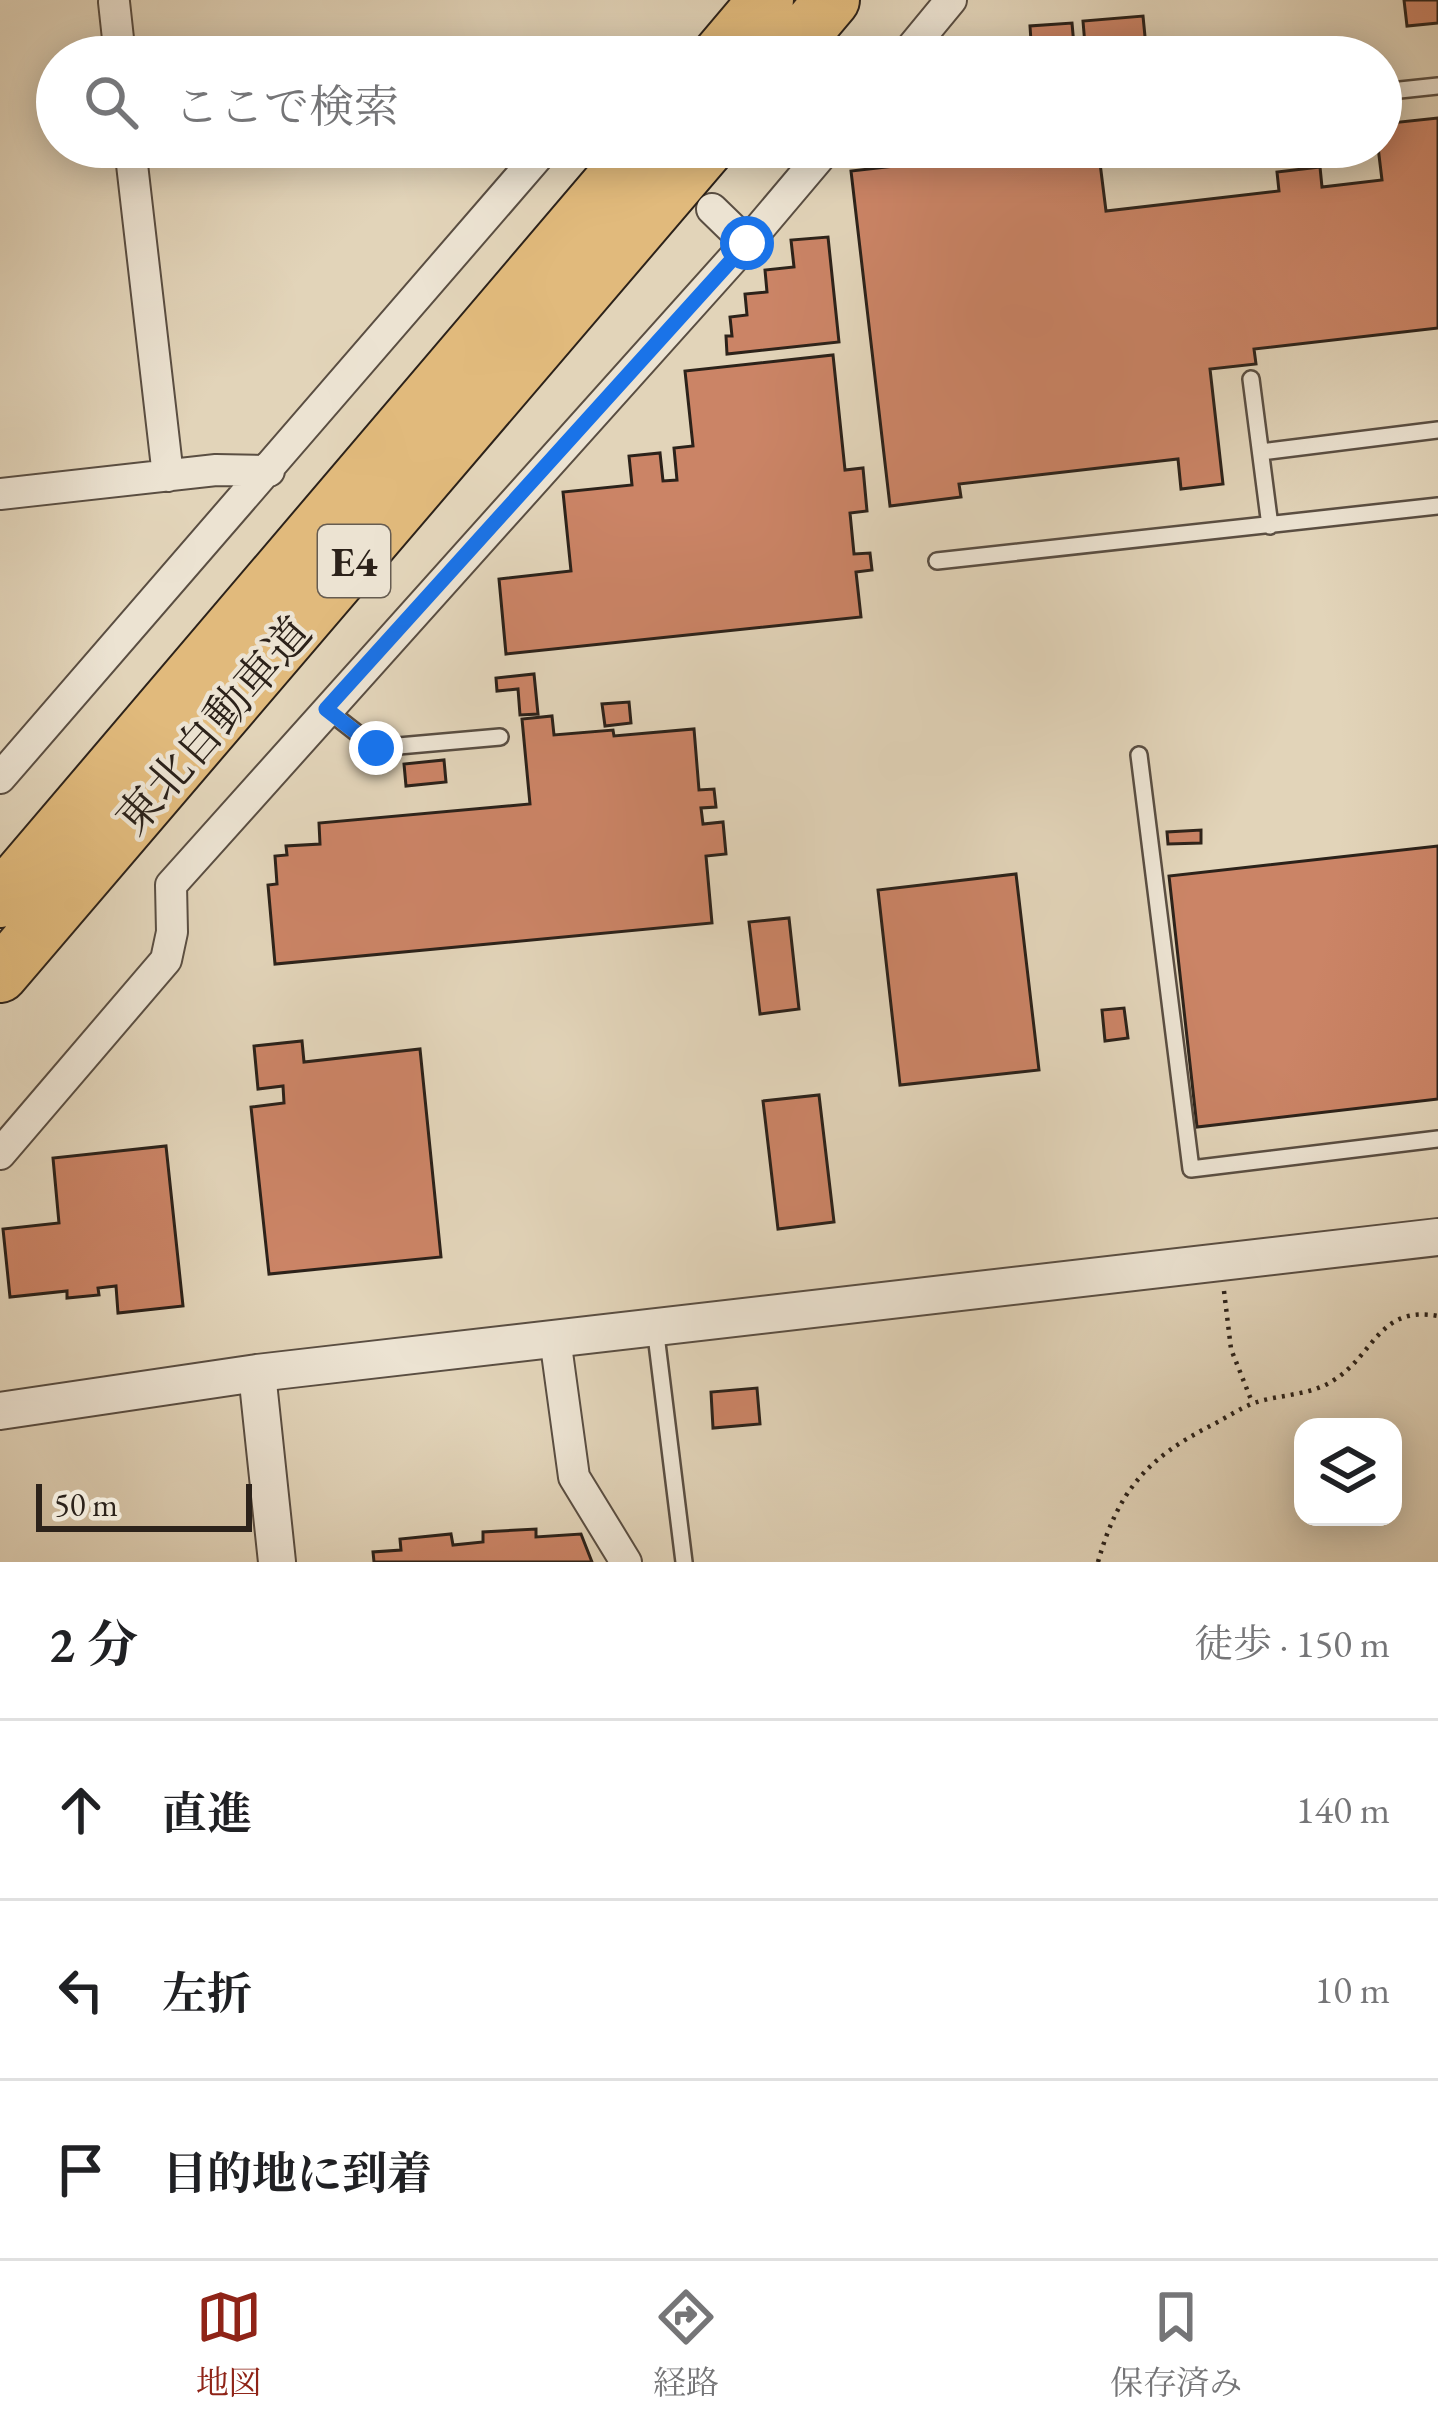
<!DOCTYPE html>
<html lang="ja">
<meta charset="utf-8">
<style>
body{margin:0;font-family:"EB Garamond","Noto Serif JP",serif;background:#f2f2f2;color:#202124}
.controls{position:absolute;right:36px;bottom:36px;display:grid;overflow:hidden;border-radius:24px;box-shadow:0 6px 30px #0003}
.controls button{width:108px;height:108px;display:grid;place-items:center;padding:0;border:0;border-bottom:3px solid #e0e0e0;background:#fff;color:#202124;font:60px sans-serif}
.scale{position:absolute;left:36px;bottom:30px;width:216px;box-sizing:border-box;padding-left:12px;border:6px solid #2c221a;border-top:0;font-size:33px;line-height:42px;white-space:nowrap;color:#2c221a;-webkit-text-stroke:9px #ece3d2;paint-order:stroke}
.stop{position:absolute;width:36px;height:36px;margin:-27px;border:9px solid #1a73e8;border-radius:50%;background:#fff}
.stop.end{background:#1a73e8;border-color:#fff;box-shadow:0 3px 12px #0008}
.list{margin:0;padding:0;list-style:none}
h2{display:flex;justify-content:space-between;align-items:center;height:156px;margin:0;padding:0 48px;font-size:51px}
h2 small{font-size:39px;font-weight:400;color:#757577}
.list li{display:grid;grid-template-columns:78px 1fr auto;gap:36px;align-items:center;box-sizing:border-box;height:180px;padding:0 48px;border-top:3px solid #e0e0e0}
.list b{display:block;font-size:45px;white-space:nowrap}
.list em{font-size:39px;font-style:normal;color:#757577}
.icon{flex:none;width:66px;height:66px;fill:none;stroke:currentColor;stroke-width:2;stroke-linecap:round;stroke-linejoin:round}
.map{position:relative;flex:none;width:1438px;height:1562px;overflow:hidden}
.search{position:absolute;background:#fff;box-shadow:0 6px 30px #0003;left:36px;right:36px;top:36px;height:132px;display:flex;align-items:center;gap:30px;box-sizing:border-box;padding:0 42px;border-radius:66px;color:#757577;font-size:45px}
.sheet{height:696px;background:#fff}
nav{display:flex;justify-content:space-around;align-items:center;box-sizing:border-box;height:168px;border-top:3px solid #e0e0e0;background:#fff;font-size:33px;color:#757577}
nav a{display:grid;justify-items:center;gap:6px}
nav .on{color:#8f2418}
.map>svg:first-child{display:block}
</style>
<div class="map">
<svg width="1438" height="1562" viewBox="0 0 1438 1562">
<rect width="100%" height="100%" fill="#e2d4b9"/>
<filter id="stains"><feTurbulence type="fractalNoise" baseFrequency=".00167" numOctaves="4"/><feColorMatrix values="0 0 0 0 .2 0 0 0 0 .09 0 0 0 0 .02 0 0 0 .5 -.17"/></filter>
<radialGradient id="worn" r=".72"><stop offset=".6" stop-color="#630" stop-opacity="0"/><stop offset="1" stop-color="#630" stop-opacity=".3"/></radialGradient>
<!-- building -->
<path fill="#cb8466" stroke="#2c221a" stroke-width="3" d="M1404 0H1438V23L1407 26Z
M1143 16 1147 57H1086L1083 21Z
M1072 23 1075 57H1032L1030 26Z
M1438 118V328L1254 349 1256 364 1210 369 1223 484 1181 489 1178 459 959 484 961 497 890 506 851 171 1062 147H1098L1106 211 1279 191 1277 172 1320 167 1322 187 1382 180 1378 147 1381 124Z
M828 237 839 342 727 354 726 336H732L730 317 747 315 745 294 767 292 765 270 794 267 791 240Z
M833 355 845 470 863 468 867 511 850 513 854 554 870 553 872 570 856 572 861 617 506 654 499 579 571 571 563 492 632 485 629 456 660 453 663 481 677 480 674 448 693 446 685 371Z
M534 674 538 714 520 715 518 689 497 691 496 678Z
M629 702 631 723 605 726 602 704Z
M552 716 554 735 613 730 614 736 694 729 699 790 714 789 716 807 701 808 703 824 723 822 726 854 706 856 712 923 275 964 268 885 277 884 275 856 287 855 286 846 320 844 319 823 530 804 522 719Z
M444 760 446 782 406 786 404 764Z
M1201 830V843L1168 844 1167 832Z
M1438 846V1099L1197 1127 1169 876Z
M1016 874 1039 1070 900 1085 878 890Z
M789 918 799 1009 760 1014 749 922Z
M1124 1008 1128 1038 1105 1041 1102 1010Z
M302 1041 304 1062 420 1049 441 1257 269 1274 251 1107 284 1103 283 1086 258 1089 254 1046Z
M819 1095 834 1222 778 1229 763 1101Z
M166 1146 183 1306 118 1313 116 1286 98 1288 99 1295 67 1298V1291L10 1297 3 1229 59 1223 53 1158Z
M757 1388 760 1424 713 1428 711 1392Z
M536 1529V1537L581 1534 592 1562H374L373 1552 401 1550 400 1539 451 1534 453 1545 483 1542V1532Z"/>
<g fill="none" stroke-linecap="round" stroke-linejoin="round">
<defs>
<path id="service" d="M1381 92 1438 86
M1251 379 1270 526
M1261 452 1438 430
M937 561 1438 506
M326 709 376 748 500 737
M1139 755 1191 1169 1438 1139
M655 1327 684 1562"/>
<path id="minor" d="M114 2 120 57
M904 57 951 0
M130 147 168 476
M712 209 747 243
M0 494 216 470 269 471
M0 778 546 147
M0 1154 166 960 172 932 171 885 747 243 828 147
M555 1338 574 1477 626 1562"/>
<path id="tertiary" d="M257 1373 277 1562
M0 1411 257 1373 1438 1237"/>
<path id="motorway" d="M718 57 766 0
M784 57 832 0
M0 900 641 147
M0 975 708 147"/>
</defs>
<!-- service casing -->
<use href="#service" stroke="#5a4e42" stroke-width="20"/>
<!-- minor casing -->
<use href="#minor" stroke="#5a4e42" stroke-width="34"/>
<!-- tertiary casing -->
<use href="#tertiary" stroke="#5a4e42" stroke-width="40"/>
<!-- motorway casing -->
<use href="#motorway" stroke="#2c221a" stroke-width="58"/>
<!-- path -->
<path stroke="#2c221a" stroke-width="4.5" stroke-dasharray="3 6" stroke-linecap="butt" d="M1224 1291 1231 1349 1252 1402
M1098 1562C1118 1491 1147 1458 1212 1425 1226 1418 1240 1408 1254 1403 1280 1394 1310 1396 1334 1380 1374 1355 1379 1305 1438 1316"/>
<!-- service -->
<use href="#service" stroke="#ece3d2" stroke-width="15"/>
<!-- minor -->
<use href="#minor" stroke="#ece3d2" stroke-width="30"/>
<!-- tertiary -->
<use href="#tertiary" stroke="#ece3d2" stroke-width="36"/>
<!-- motorway -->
<use href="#motorway" stroke="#e1ba7c" stroke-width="54"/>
</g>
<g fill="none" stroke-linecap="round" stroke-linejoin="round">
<!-- route -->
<path stroke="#1a73e8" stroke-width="15" d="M376 748 326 709 747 243"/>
</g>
<g text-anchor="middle" stroke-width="9" stroke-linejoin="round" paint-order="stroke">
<!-- shield labels -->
<rect fill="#ece3d2" stroke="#665c51" stroke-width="3" x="318" y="525" width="72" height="72" rx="9"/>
<g font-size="42" font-weight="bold" fill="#2c221a">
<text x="354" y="576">E4</text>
</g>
<!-- street labels -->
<g font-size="45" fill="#2c221a" stroke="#ece3d2">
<text transform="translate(213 725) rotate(-49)" y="16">東北自動車道</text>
</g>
</g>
<rect width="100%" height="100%" filter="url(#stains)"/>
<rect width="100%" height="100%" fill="url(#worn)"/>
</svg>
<div class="controls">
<button><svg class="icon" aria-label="layers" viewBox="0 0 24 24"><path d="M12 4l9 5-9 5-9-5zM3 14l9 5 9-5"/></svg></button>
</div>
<div class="scale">50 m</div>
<div class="stop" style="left:747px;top:243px"></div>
<div class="stop end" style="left:376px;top:748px"></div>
<div class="search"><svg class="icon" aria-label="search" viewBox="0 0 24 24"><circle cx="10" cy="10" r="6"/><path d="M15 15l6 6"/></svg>ここで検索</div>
</div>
<section class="sheet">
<h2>2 分<small>徒歩 · 150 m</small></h2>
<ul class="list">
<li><svg class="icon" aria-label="ahead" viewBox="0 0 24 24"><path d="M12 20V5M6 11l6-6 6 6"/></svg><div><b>直進</b></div><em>140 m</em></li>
<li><svg class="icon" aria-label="left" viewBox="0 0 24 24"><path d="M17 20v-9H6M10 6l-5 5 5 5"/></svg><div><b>左折</b></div><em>10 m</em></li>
<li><svg class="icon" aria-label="arrive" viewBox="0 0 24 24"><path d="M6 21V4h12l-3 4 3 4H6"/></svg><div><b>目的地に到着</b></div></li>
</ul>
</section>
<nav>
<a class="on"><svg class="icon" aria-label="map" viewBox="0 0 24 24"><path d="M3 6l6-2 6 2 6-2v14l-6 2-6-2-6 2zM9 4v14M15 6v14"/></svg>地図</a>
<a><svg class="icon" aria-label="directions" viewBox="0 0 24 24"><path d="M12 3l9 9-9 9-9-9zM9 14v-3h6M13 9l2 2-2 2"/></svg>経路</a>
<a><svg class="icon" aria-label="saved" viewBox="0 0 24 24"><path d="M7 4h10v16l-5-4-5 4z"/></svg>保存済み</a>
</nav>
